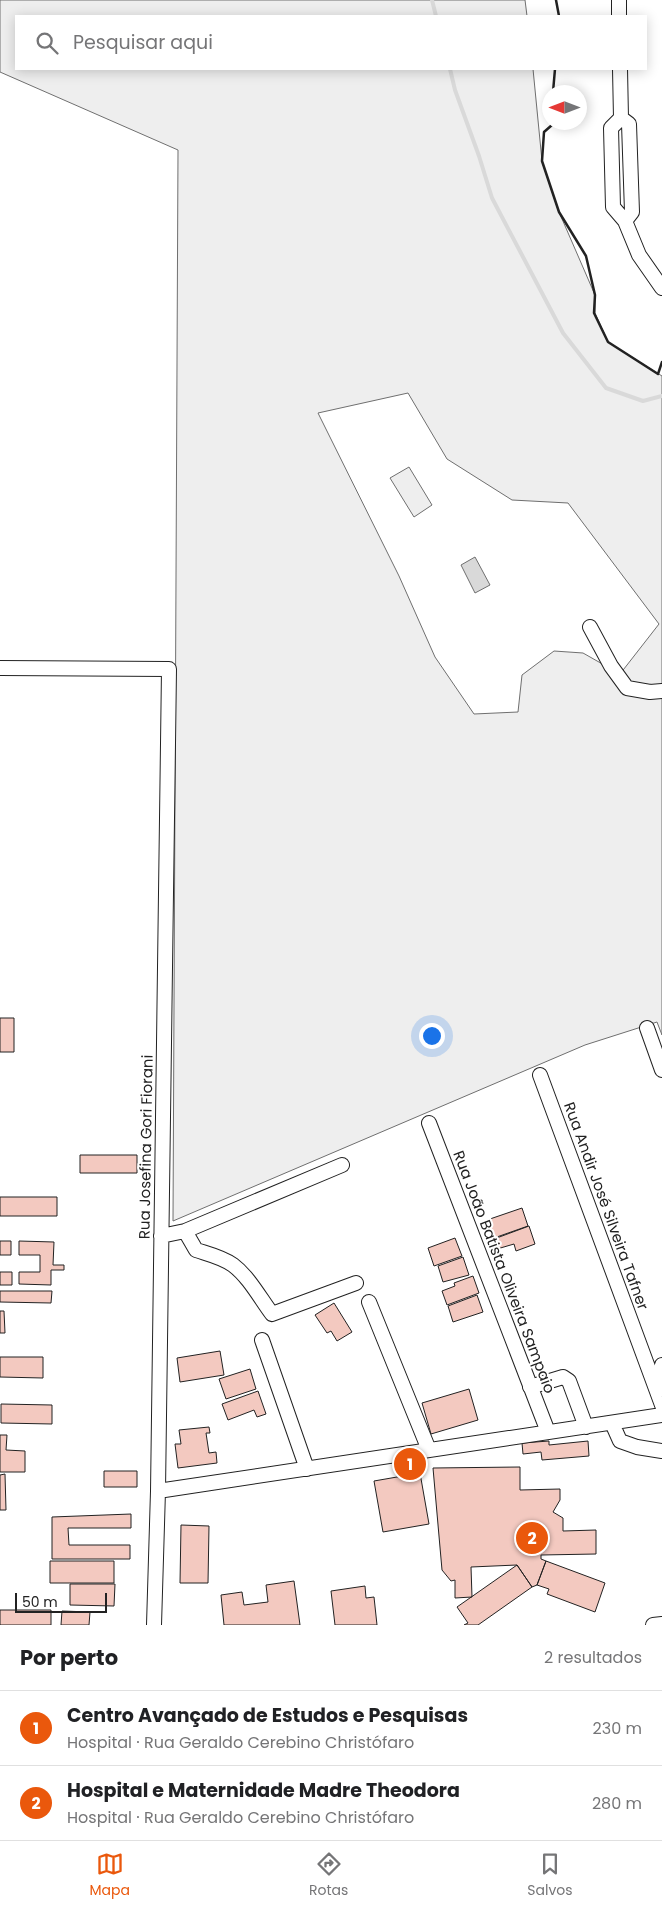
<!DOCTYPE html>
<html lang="pt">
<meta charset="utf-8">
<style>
body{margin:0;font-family:Poppins,sans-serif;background:#f2f2f2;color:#202124}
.compass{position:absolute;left:542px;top:85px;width:45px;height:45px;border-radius:50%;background:#fff;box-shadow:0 2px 12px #0003;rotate:270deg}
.scale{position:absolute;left:15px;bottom:12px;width:92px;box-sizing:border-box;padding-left:5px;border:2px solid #222;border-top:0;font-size:14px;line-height:18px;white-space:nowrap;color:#222;-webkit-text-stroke:4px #fff;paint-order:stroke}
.you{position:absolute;left:431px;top:1035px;width:18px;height:18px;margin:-12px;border:4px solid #fff;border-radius:50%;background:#1a73e8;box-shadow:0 0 0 8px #1a73e833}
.badge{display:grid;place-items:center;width:32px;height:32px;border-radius:50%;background:#ea580c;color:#fff;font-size:16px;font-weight:700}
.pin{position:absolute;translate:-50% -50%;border:2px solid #fff;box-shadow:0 1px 5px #0006}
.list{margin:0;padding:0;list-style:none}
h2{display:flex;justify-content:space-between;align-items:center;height:65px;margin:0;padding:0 20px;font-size:21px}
h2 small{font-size:16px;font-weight:400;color:#757577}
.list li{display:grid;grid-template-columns:32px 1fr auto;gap:15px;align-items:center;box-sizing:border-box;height:75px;padding:0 20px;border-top:1px solid #e0e0e0}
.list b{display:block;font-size:19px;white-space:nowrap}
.list p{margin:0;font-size:16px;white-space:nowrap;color:#757577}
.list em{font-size:16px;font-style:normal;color:#757577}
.icon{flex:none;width:28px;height:28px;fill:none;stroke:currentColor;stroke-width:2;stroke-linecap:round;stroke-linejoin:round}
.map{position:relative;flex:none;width:662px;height:1625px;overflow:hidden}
.search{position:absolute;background:#fff;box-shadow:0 2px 12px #0003;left:15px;right:15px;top:15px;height:55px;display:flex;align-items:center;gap:12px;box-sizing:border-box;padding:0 18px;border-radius:0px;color:#757577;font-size:19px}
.sheet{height:215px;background:#fff}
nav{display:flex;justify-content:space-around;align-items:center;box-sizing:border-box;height:70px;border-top:1px solid #e0e0e0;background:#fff;font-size:14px;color:#757577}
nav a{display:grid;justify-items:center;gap:2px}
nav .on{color:#ea580c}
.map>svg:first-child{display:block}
</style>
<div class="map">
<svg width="662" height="1625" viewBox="0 0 662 1625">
<rect width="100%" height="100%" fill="#fff"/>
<!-- green -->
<path fill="#eee" stroke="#6f6f6f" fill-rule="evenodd" d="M0 0H525L527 16H16V69H533L542 161 559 212 595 295V313L608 342 662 376V1035L657 1022 585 1045 173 1221 178 150 0 72ZM408 393 447 459 512 500 568 503 659 624 620 674 583 653 554 651 522 675 518 712 474 714 435 657 399 576 318 413Z
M409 467 432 505 414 517 390 478Z"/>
<!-- water -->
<path fill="#d9d9d9" stroke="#6f6f6f" d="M475 557 490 585 475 593 461 565Z"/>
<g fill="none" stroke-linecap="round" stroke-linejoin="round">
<!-- stream -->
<path stroke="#d9d9d9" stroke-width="4" d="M432 0 436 16
M450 69 455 90 479 156 492 198 563 333 606 388 643 401 662 396"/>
</g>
<!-- building -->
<path fill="#f3c9c0" stroke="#222" d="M0 1018H14V1052H0Z
M80 1155H137V1173H80Z
M0 1197H57V1216H0Z
M522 1208 528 1226 494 1238 487 1220Z
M529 1226 535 1244 516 1251 514 1244 497 1249 494 1239Z
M455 1238 462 1256 434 1266 428 1248Z
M0 1241H11V1255H0Z
M19 1241 54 1242 53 1265H64V1270H51V1285L19 1284V1272H40V1255H19Z
M463 1257 469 1275 443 1282 438 1266Z
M0 1272H12V1285H0Z
M473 1276 479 1293 447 1305 442 1291 455 1286 454 1283Z
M0 1291H52L51 1303 0 1302Z
M477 1295 483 1312 453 1322 448 1306Z
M334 1303 352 1332 337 1341 331 1331 327 1333 315 1315Z
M0 1311H4L5 1333H0Z
M220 1351 224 1375 180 1382 177 1358Z
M0 1357H43V1378L0 1377Z
M250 1369 256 1389 226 1399 219 1379Z
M469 1389 478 1420 431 1434 422 1403Z
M258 1391 266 1414 257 1417 254 1410 228 1420 222 1404Z
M1 1404 52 1405V1424L1 1423Z
M209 1427 210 1433H206L209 1453 216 1452 217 1463 178 1468 175 1444H181L179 1430Z
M0 1435H7L6 1450 25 1451V1472H0Z
M549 1441V1445L588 1441 589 1456 542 1460 541 1452 523 1454 522 1443Z
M520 1467V1490L560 1489V1500L553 1512 563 1518V1531L596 1530V1554L541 1555V1559L546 1561 537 1585 532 1587 517 1565 471 1567 472 1597 455 1598V1580L451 1581 442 1570 433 1468Z
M104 1471H137V1487H104Z
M420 1473 429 1524 383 1532 374 1481Z
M5 1474 6 1510H0V1475Z
M131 1514V1528H68L69 1545H130V1559H52V1517Z
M181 1525 209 1526 208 1583H180Z
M50 1561H114V1583H50Z
M546 1561 605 1583 595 1612 547 1594 549 1589 537 1585Z
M517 1565 532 1587 478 1625H464L468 1623 457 1607Z
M294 1581 300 1625H224L221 1595 242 1592 244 1605 268 1602 266 1585Z
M70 1584H115L114 1606 70 1605Z
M365 1586 366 1598 374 1597 377 1625H335L331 1591Z
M0 1610H51V1625H0Z
M62 1611 90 1612 89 1625H61Z"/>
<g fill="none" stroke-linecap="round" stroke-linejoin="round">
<defs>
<path id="minor" d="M619 0V16
M620 69 621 118 611 128 613 207 625 221 639 255 662 288
M621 118 629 124 632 212 625 221
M590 627 611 666 627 688 650 692 662 691
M0 668 169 669 158 1491 154 1625
M647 1028 662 1070
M540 1075 662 1405
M429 1123 548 1432
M185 1231 196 1250C208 1254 222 1257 233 1265 249 1277 260 1298 272 1314L356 1283
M161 1236 185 1231 342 1165
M369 1302 429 1450
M262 1340 307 1469
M530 1387 563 1377 569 1381 586 1427
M658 1391 662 1365
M612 1423 620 1441 637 1447 662 1451
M158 1491 662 1415
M653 1625 662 1624"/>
</defs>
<!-- minor casing -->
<use href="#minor" stroke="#222" stroke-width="16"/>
<!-- minor -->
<use href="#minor" stroke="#fff" stroke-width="14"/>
<!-- wall -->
<path stroke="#222" stroke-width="2.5" d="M556 0 559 16
M553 92 555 69
M552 122V125L544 132 542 161 559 212 586 256 595 295 594 313 608 342 658 374 662 362"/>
</g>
<g text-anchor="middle" stroke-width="4" stroke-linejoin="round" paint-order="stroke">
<!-- street labels -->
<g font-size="15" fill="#222" stroke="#fff">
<text transform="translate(146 1147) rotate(-89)" y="5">Rua Josefina Gori Fiorani</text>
<text transform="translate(606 1206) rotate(70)" y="5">Rua Andir José Silveira Tafner</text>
<text transform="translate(504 1272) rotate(69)" y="5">Rua João Batista Oliveira Sampaio</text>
</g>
</g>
</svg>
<svg class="compass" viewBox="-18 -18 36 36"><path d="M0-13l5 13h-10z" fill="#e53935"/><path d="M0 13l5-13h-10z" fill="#757577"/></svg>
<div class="scale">50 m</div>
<div class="you"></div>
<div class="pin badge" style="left:410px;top:1464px">1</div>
<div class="pin badge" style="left:532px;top:1538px">2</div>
<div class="search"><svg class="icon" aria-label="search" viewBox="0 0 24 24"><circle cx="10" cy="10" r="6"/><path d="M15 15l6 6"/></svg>Pesquisar aqui</div>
</div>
<section class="sheet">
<h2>Por perto<small>2 resultados</small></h2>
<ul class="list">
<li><span class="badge">1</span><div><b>Centro Avançado de Estudos e Pesquisas</b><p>Hospital · Rua Geraldo Cerebino Christófaro</p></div><em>230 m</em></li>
<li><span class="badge">2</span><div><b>Hospital e Maternidade Madre Theodora</b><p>Hospital · Rua Geraldo Cerebino Christófaro</p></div><em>280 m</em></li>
</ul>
</section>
<nav>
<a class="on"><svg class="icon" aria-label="map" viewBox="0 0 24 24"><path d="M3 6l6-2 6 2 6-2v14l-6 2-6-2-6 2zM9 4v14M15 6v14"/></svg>Mapa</a>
<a><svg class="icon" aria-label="directions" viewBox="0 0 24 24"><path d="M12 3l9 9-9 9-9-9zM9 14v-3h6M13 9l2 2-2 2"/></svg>Rotas</a>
<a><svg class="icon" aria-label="saved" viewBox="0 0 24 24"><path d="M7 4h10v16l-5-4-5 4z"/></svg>Salvos</a>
</nav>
